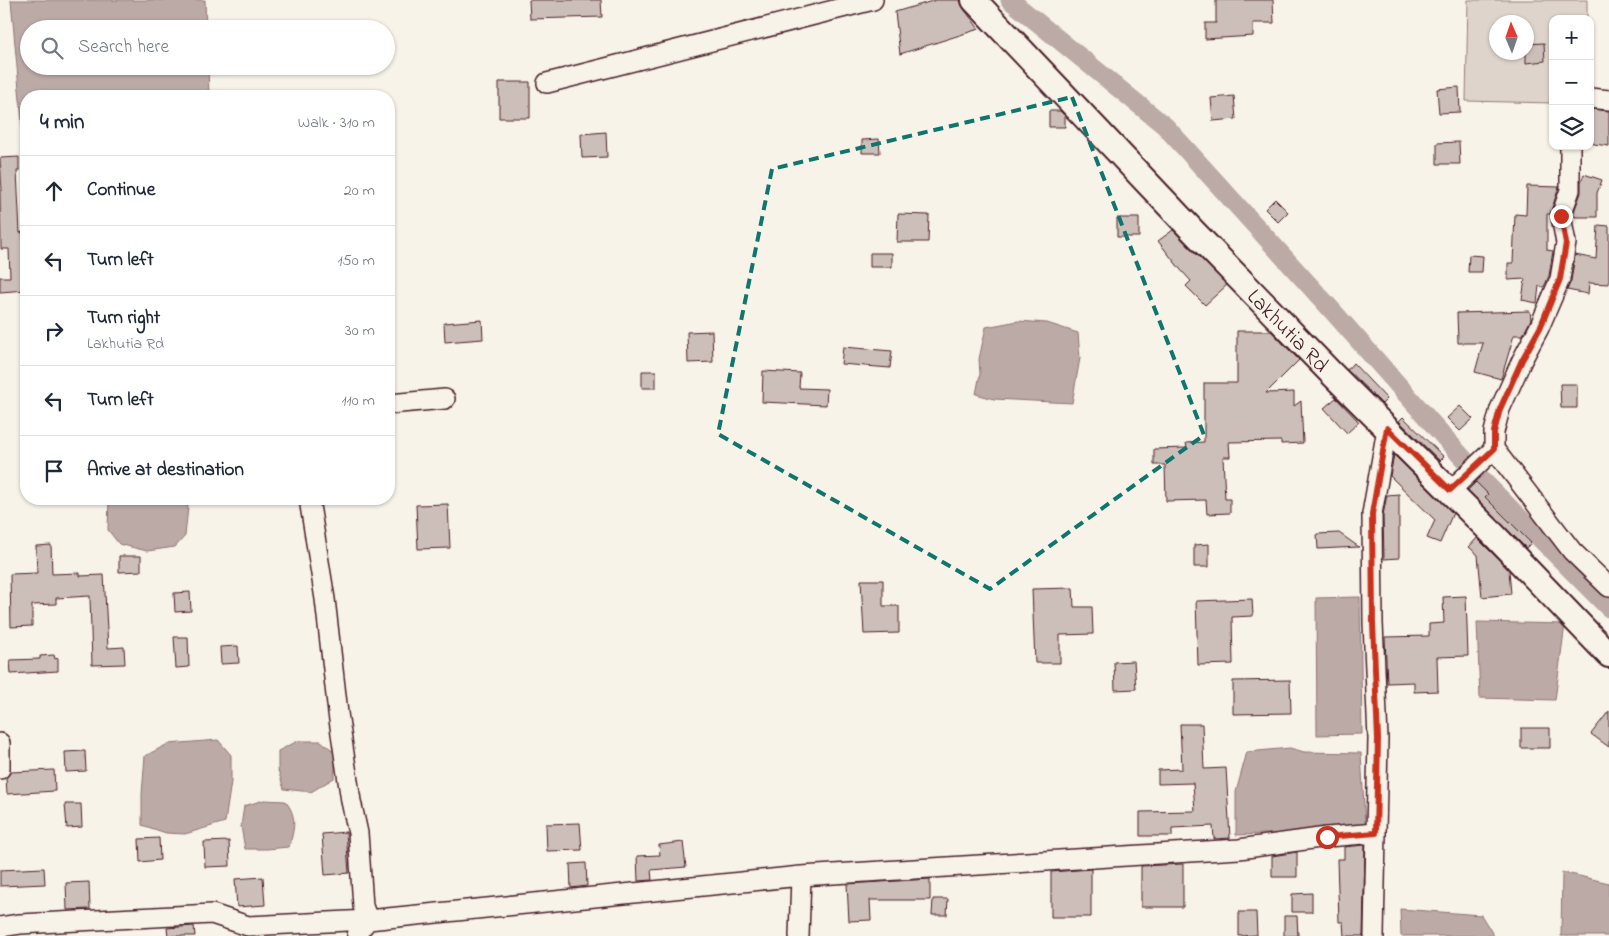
<!DOCTYPE html>
<meta charset="utf-8">
<style>
body{margin:0;font-family:"Indie Flower",sans-serif;background:#f6f6f7;color:#1f2937}
.controls{position:absolute;right:15px;top:15px;display:grid;overflow:hidden;border-radius:10px;box-shadow:0 1px 4px #0004}
.controls button{width:45px;height:45px;display:grid;place-items:center;padding:0;border:0;border-bottom:1px solid #e0e1e3;background:#fff;color:#1f2937;font:25px sans-serif}
.compass{position:absolute;left:1489px;top:15px;width:45px;height:45px;border-radius:50%;background:#fff;box-shadow:0 1px 4px #0004;rotate:358deg}
.stop{position:absolute;width:15px;height:15px;margin:-11px;border:4px solid #c8321e;border-radius:50%;background:#fff}
.stop.end{background:#c8321e;border-color:#fff;box-shadow:0 1px 5px #0008}
.list{margin:0;padding:0;list-style:none}
h2{display:flex;justify-content:space-between;align-items:center;height:65px;margin:0;padding:0 20px;font-size:21px}
h2 small{font-size:16px;font-weight:400;color:#747a83}
.list li{display:grid;grid-template-columns:32px 1fr auto;gap:15px;align-items:center;box-sizing:border-box;height:70px;padding:0 20px;border-top:1px solid #e0e1e3}
.list b{display:block;font-size:19px;white-space:nowrap}
.list p{margin:0;font-size:16px;white-space:nowrap;color:#747a83}
.list em{font-size:16px;font-style:normal;color:#747a83}
.icon{flex:none;width:28px;height:28px;fill:none;stroke:currentColor;stroke-width:2;stroke-linecap:round;stroke-linejoin:round}
.map{position:relative;flex:none;width:1609px;height:936px;overflow:hidden}
.search{position:absolute;background:#fff;box-shadow:0 1px 4px #0004;left:20px;top:20px;width:375px;height:55px;display:flex;align-items:center;gap:12px;box-sizing:border-box;padding:0 18px;border-radius:28px;color:#747a83;font-size:19px}
.panel{position:absolute;background:#fff;box-shadow:0 1px 4px #0004;left:20px;top:90px;width:375px;height:415px;border-radius:20px}
.map>svg:first-child{display:block}
</style>
<div class="map">
<svg width="1609" height="936" viewBox="0 0 1609 936">
<rect width="100%" height="100%" fill="#f7f3e8"/>
<filter id="ink" filterUnits="userSpaceOnUse"><feTurbulence type="fractalNoise" baseFrequency=".02" numOctaves="2"/><feDisplacementMap in="SourceGraphic" scale="10" xChannelSelector="R" yChannelSelector="G"/><feConvolveMatrix kernelMatrix="1 2 1 2 8 2 1 2 1" color-interpolation-filters="sRGB"/></filter>
<g filter="url(#ink)">
<!-- green -->
<path fill="#ded4cc" stroke="#947a7c" fill-rule="evenodd" d="M1468 0H1587V19H1553V103L1466 101ZM1496 22H1526V52H1496Z"/>
<!-- water -->
<path fill="#bcaaa7" stroke="#8e7275" d="M11 0H205L206 29H29V66H208L209 96H26V167Z
M1018 321 1047 323 1078 333 1080 358 1072 403 994 399 976 394 980 374 979 359 986 327Z
M109 499H186L188 507 185 536 175 547 147 551 119 544 108 530Z
M1360 597 1362 734 1317 735 1316 598Z
M1477 622 1565 624 1555 700 1480 698Z
M218 740 231 755V782L225 822 185 834 166 833 142 825V794L145 756 168 744Z
M298 741H321L336 753 334 778 311 792 284 789 278 770V751Z
M1290 748 1304 752 1361 753 1365 824 1355 831 1236 835V792L1247 752Z
M264 800 285 801C298 816 294 830 289 847L267 849H245L241 826 244 806Z
M1562 872 1609 883V936H1561Z
M1400 909 1481 915 1494 936H1401Z"/>
<g fill="none" stroke-linecap="round" stroke-linejoin="round">
<!-- canal -->
<path stroke="#bcaaa7" stroke-width="19" d="M1010 0 1165 126 1329 307 1485 483 1609 608"/>
</g>
<!-- building -->
<path fill="#ccbfb9" stroke="#4a1f2b" d="M529 0H601L602 17 530 19Z
M936 0H960L964 9 979 29 900 54 895 12Z
M1216 0H1273L1274 23H1253V36L1205 39V23H1216Z
M1544 43 1545 61 1526 63V44Z
M499 82H530V118H499Z
M1459 87 1460 112 1439 113 1437 89Z
M1234 96 1236 119 1213 121 1211 98Z
M1590 109 1609 111V146L1594 144 1590 139Z
M1049 111H1060L1065 116V127H1049Z
M606 132 607 157 582 158 581 134Z
M879 139 880 153H862V140Z
M1459 142 1460 164H1437V143Z
M19 157V171H17L20 233 23 232 24 252H26V290L0 292V277H10L9 249H1L0 191H2L0 158Z
M1584 174 1602 180 1597 193V217H1575L1573 214 1581 193V182Z
M1527 186 1559 187 1550 214H1547V250L1553 251 1549 276 1544 287 1539 286 1537 303 1522 300 1525 279 1508 280V263H1513L1515 214 1526 215Z
M1275 199 1288 212 1278 222 1265 209Z
M898 214 929 215 928 242H897Z
M1117 218H1139V237H1117Z
M1598 225 1609 226V284L1589 283 1588 294 1567 290 1571 281 1575 255 1596 259Z
M1173 230 1227 285 1205 305 1186 286 1191 281 1180 269 1158 241Z
M870 253H892V267H870Z
M1469 255 1483 256 1482 272H1468Z
M1530 311 1531 319 1523 335H1514L1501 379 1475 372 1483 343H1458L1457 313Z
M482 320 483 339 445 342 444 323Z
M712 331 713 362 688 363 687 332Z
M1237 331H1271L1299 360 1266 393 1294 392V406L1301 401 1303 443 1281 444V441L1229 442 1230 457H1223L1225 499H1230V513L1207 514 1206 500 1166 501 1165 465H1154V449L1187 448 1186 443 1204 442V383H1237Z
M843 347 892 351 890 368 841 364Z
M1353 363 1387 399 1382 404 1347 370Z
M642 371H656V388H642Z
M763 371 800 373 799 388 827 389 826 405 762 402Z
M1560 384H1577V408H1561Z
M1336 398 1359 422 1347 433 1324 408Z
M1460 406 1473 419 1460 431 1447 418Z
M1403 417 1444 457 1440 461 1399 421Z
M1394 455 1453 513 1440 543 1427 538 1435 520 1390 476Z
M1476 482 1488 494 1485 497 1531 543 1526 548 1468 490Z
M1399 494V558L1384 559 1383 515 1387 495Z
M448 504 450 548 418 549 416 505Z
M1339 533 1359 547 1318 549 1317 534Z
M1477 538 1509 570 1511 594 1482 597 1478 555 1469 547Z
M1209 544V567H1194V545Z
M51 545 52 574 80 573V576L104 575 108 648 124 647 125 664 92 665 90 596 56 598V604L32 605V626L11 627 10 574 37 573 36 546Z
M119 556H141V571L119 572Z
M861 580H883V606H899V633L864 634Z
M1073 588 1074 607H1092L1093 634 1060 635V663H1035L1032 589Z
M190 592 191 611 175 612 174 593Z
M1466 596 1468 656 1437 657 1438 691 1414 692V682L1387 683 1385 637 1429 636V624L1444 623 1443 597Z
M1252 599 1253 616 1232 617 1233 664 1198 665 1196 601Z
M174 637H188L189 667 176 668Z
M238 646 239 663 221 664 220 647Z
M54 655 55 659 58 658V671L11 674 10 660 40 659V656Z
M1134 661 1136 689 1115 690 1114 662Z
M1290 680 1291 713 1233 714V681Z
M1609 711V747L1591 734Z
M1180 724H1202L1204 769 1226 768 1230 838 1214 839 1213 826 1172 828V836H1140V812L1195 811 1193 783 1158 784V770L1182 769Z
M1521 728H1550V748H1521Z
M85 751 86 771 66 772 65 752Z
M54 770 55 791 7 794 6 778 11 772Z
M65 804H81L82 827 67 828Z
M580 823 582 850 547 851 546 824Z
M346 832 349 873 325 875 322 834Z
M159 838 160 860 140 862 139 839Z
M229 841 230 866 205 867 204 842Z
M683 842 686 867 651 870 652 880 638 881 637 856 660 855 659 845Z
M1365 845 1363 936H1344L1343 922H1339L1337 859H1344V847Z
M1297 852V877H1272V856Z
M586 863 587 886 571 888 570 864Z
M1183 864V907H1141V866Z
M44 868 45 884 0 886V870Z
M1091 869V917H1051V872Z
M263 877 265 905 237 907 235 879Z
M930 879V900H870L871 920 849 921 847 884Z
M89 882 90 909 67 910 66 883Z
M1312 893V912H1292V894Z
M933 899H948L947 915H932Z
M1239 912H1256L1257 935 1239 936Z
M1284 916H1297L1298 936H1284Z
M194 926 195 936H168L167 928Z"/>
<g fill="none" stroke-linecap="round" stroke-linejoin="round">
<defs>
<path id="minor" d="M547 83 873 0
M1590 98 1609 100
M1570 146V190L1561 216 1566 243 1560 279 1539 328 1522 360 1500 409 1494 432V449L1572 551 1609 587
M389 404 445 399
M1450 491 1494 449
M0 743V769
M1376 833 1378 739 1373 623 1372 514 1387 429
M0 927 20 924 212 914 248 926 368 920 363 906 358 833 351 801 338 713 325 599 309 499
M357 936 358 932 368 920 801 876
M799 936 801 876 1239 849 1327 837 1376 833 1374 936"/>
<g id="tertiary">
<path id="s1" d="M974 0 1193 231 1330 372 1494 535 1609 655"/>
</g>
</defs>
<!-- minor casing -->
<use href="#minor" stroke="#4a1f2b" stroke-width="22"/>
<!-- tertiary casing -->
<use href="#tertiary" stroke="#4a1f2b" stroke-width="28"/>
<!-- minor -->
<use href="#minor" stroke="#f7f3e8" stroke-width="19"/>
<!-- tertiary -->
<use href="#tertiary" stroke="#f7f3e8" stroke-width="24"/>
</g>
</g>
<g fill="none" stroke-linecap="round" stroke-linejoin="round" filter="url(#ink)">
<!-- route -->
<path stroke="#c8321e" stroke-width="6" d="M1327 837 1376 833 1378 739 1373 623 1372 514 1387 428 1450 490 1494 449V432L1500 409 1522 360 1540 328 1560 279 1566 243 1561 216"/>
</g>
<!-- marked area -->
<path fill="none" stroke="#0f766e" stroke-width="4" stroke-dasharray="10 6" stroke-linejoin="round" d="M1072 97 1204 435 990 589 718 434 772 169Z"/>
<g text-anchor="middle" stroke-width="4" stroke-linejoin="round" paint-order="stroke">
<!-- street labels -->
<g font-size="22" fill="#4a1f2b" stroke="#f7f3e8">
<text dy="8" stroke="none"><textPath href="#s1" startOffset="456">Lakhutia Rd</textPath></text>
</g>
</g>
</svg>
<div class="controls">
<button>+</button>
<button>−</button>
<button><svg class="icon" aria-label="layers" viewBox="0 0 24 24"><path d="M12 4l9 5-9 5-9-5zM3 14l9 5 9-5"/></svg></button>
</div>
<svg class="compass" viewBox="-18 -18 36 36"><path d="M0-13l5 13h-10z" fill="#e53935"/><path d="M0 13l5-13h-10z" fill="#747a83"/></svg>
<div class="stop" style="left:1327px;top:837px"></div>
<div class="stop end" style="left:1561px;top:216px"></div>
<div class="search"><svg class="icon" aria-label="search" viewBox="0 0 24 24"><circle cx="10" cy="10" r="6"/><path d="M15 15l6 6"/></svg>Search here</div>
<section class="panel">
<h2>4 min<small>Walk · 310 m</small></h2>
<ul class="list">
<li><svg class="icon" aria-label="ahead" viewBox="0 0 24 24"><path d="M12 20V5M6 11l6-6 6 6"/></svg><div><b>Continue</b></div><em>20 m</em></li>
<li><svg class="icon" aria-label="left" viewBox="0 0 24 24"><path d="M17 20v-9H6M10 6l-5 5 5 5"/></svg><div><b>Turn left</b></div><em>150 m</em></li>
<li><svg class="icon" aria-label="right" viewBox="0 0 24 24"><path d="M7 20v-9h11M14 6l5 5-5 5"/></svg><div><b>Turn right</b><p>Lakhutia Rd</p></div><em>30 m</em></li>
<li><svg class="icon" aria-label="left" viewBox="0 0 24 24"><path d="M17 20v-9H6M10 6l-5 5 5 5"/></svg><div><b>Turn left</b></div><em>110 m</em></li>
<li><svg class="icon" aria-label="arrive" viewBox="0 0 24 24"><path d="M6 21V4h12l-3 4 3 4H6"/></svg><div><b>Arrive at destination</b></div></li>
</ul>
</section>
</div>
